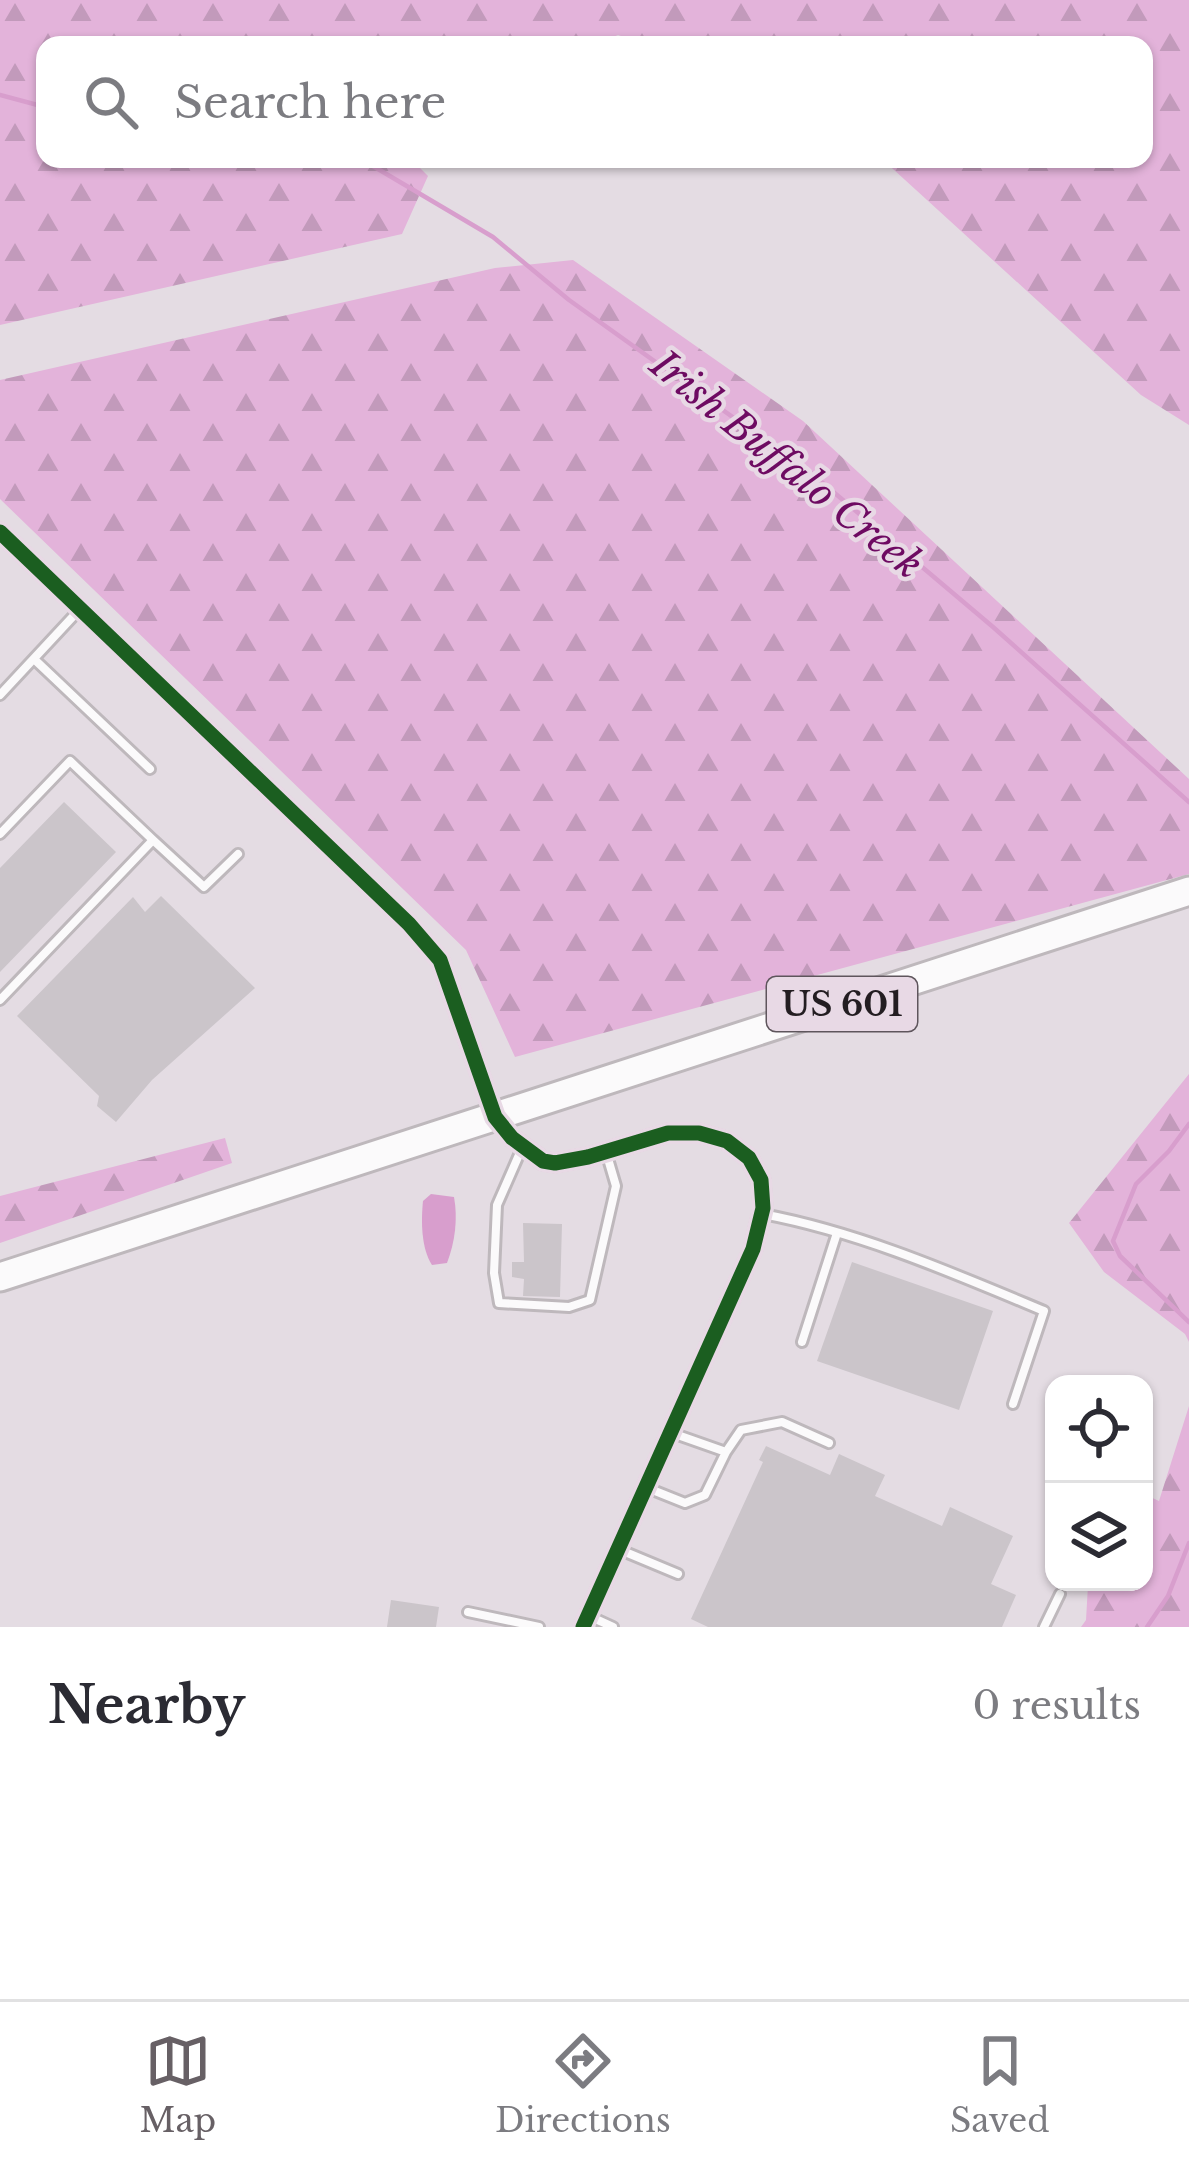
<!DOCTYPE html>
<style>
body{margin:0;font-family:"Libre Baskerville",serif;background:#f7f7f7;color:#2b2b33}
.controls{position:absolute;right:36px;bottom:36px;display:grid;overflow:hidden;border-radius:24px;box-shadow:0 3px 9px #0004}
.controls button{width:108px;height:108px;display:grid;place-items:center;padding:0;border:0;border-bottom:3px solid #e1e1e2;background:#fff;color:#2b2b33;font:60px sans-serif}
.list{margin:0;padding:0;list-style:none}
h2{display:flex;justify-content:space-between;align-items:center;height:156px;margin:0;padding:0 48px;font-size:51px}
h2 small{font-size:39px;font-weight:400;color:#7c7c81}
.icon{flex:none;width:66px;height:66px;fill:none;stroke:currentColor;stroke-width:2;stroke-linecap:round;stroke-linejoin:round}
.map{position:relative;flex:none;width:1189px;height:1627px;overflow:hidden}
.search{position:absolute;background:#fff;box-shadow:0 3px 9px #0004;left:36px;right:36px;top:36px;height:132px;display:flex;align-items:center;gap:30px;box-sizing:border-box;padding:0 42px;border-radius:24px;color:#7c7c81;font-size:45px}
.sheet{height:372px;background:#fff}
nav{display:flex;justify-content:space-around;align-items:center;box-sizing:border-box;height:168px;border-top:3px solid #e1e1e2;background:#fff;font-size:33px;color:#7c7c81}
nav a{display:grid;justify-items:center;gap:6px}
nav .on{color:#676065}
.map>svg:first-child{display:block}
</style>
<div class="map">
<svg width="1189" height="1627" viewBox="0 0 1189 1627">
<defs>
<pattern id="forest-firs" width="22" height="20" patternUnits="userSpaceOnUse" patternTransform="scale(3)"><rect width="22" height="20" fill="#e3b3da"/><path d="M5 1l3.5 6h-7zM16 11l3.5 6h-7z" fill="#c29abb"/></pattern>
</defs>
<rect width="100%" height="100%" fill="#e4dce3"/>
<!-- forest -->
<path fill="url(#forest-firs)" d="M0 0H1189V425L1141 395 882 159H1144V45H648L618 35 593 45H45V159H411L428 176 402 234 0 325Z
M573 260 803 421 1189 779V874L515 1057 466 950 0 499V380L495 268Z
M1189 1074V1342L1185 1334 1104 1272 1069 1223Z
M225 1138 232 1163 0 1243V1196Z
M1189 1406V1627H1081L1086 1620 1088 1585 1086 1582H1144V1494L1159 1501Z"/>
<!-- water -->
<path fill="#d89ecd" d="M431 1194 454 1197C458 1219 455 1242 447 1263L432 1265C421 1248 421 1221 423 1201Z"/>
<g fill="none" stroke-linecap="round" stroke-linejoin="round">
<!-- stream -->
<path stroke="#d89ecd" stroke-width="4.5" d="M0 95 45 107
M361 159 493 237 569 300 811 473 993 627 1189 802
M1189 1124 1169 1151 1136 1184 1113 1241 1120 1256 1189 1322
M1147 1627 1168 1596 1189 1543"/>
</g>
<!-- building -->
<path fill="#cbc5ca" d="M64 802 116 852 0 972V868Z
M161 896 255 988 152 1080 116 1122 97 1106 99 1096 17 1016 133 897 145 912Z
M523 1223 562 1224 560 1297 523 1296 524 1279 512 1277V1262H524Z
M852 1262 993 1311 959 1410 817 1361Z
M766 1446 830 1475 839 1454 885 1475 875 1496 942 1526 950 1507 1013 1536 991 1584 1016 1595 1002 1627H708L691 1619 763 1462 759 1460Z
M391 1600 439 1607 436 1627H387Z"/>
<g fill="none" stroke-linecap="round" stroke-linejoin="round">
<defs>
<path id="lane" d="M34 659 150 769
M0 695 79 610
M0 834 70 761 153 840 0 1000
M153 840 204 887 238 854
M522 1148 497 1205 494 1273 499 1303 569 1307 590 1300 616 1186 606 1152
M762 1214C859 1232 953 1273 1044 1311L1013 1404
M802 1342 837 1233
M726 1452 741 1430 782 1422 829 1443
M645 1487 685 1503 705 1495 726 1452 672 1433
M618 1549 678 1574
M468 1612 539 1627
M589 1616 613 1627
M1044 1627 1060 1594"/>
<path id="street" d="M0 532 409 924 440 960 495 1117 512 1138 543 1161 555 1163 588 1157 668 1133H699L727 1141 749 1158 761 1180 763 1208 753 1249 583 1627"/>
<path id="highway" d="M0 1277 1189 891"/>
</defs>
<!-- lane casing -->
<use href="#lane" stroke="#beb8bc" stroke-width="14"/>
<!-- street casing -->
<use href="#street" stroke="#beb8bc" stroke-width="21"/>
<!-- highway casing -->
<use href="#highway" stroke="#beb8bc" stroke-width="33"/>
<!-- lane -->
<use href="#lane" stroke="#fbfafb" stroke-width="8"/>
<!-- street -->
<use href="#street" stroke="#fbfafb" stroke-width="15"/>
<!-- highway -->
<use href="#highway" stroke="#fbfafb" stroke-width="27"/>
<defs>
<path id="cycleway" d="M0 532 409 924 440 960 495 1117 512 1138 543 1161 555 1163 588 1157 668 1133H699L727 1141 749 1158 761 1180 763 1208 753 1249 583 1627"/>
</defs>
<!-- cycleway casing -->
<use href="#cycleway" stroke="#e8d9e5" stroke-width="22"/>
<!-- cycleway -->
<use href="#cycleway" stroke="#1b5e20" stroke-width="15"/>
</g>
<g text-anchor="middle" stroke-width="9" stroke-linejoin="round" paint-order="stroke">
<!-- shield labels -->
<rect fill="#e8d9e5" stroke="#5e555c" stroke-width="3" x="767" y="977" width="150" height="54" rx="9"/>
<g font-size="33" font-weight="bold" fill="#231d21">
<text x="842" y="1016">US 601</text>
</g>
<!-- water labels -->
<g font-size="39" font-style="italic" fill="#6e0b62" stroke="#e8d9e5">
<text transform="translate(787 464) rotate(39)" y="14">Irish Buffalo Creek</text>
</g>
</g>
</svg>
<div class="controls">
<button><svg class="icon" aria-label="locate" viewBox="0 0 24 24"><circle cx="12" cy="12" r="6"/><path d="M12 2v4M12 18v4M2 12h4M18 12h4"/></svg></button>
<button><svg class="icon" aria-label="layers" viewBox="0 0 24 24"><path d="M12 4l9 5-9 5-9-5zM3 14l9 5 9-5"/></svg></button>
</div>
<div class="search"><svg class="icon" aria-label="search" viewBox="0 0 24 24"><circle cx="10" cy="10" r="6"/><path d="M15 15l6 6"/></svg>Search here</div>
</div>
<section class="sheet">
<h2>Nearby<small>0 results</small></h2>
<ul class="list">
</ul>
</section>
<nav>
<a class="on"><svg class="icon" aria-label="map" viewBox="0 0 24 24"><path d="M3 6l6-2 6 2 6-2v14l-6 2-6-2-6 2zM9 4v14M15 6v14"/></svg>Map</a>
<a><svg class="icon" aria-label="directions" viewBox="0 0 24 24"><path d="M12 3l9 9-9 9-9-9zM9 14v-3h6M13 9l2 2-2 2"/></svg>Directions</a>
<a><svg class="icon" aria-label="saved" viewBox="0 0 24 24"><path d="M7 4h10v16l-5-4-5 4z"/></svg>Saved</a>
</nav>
